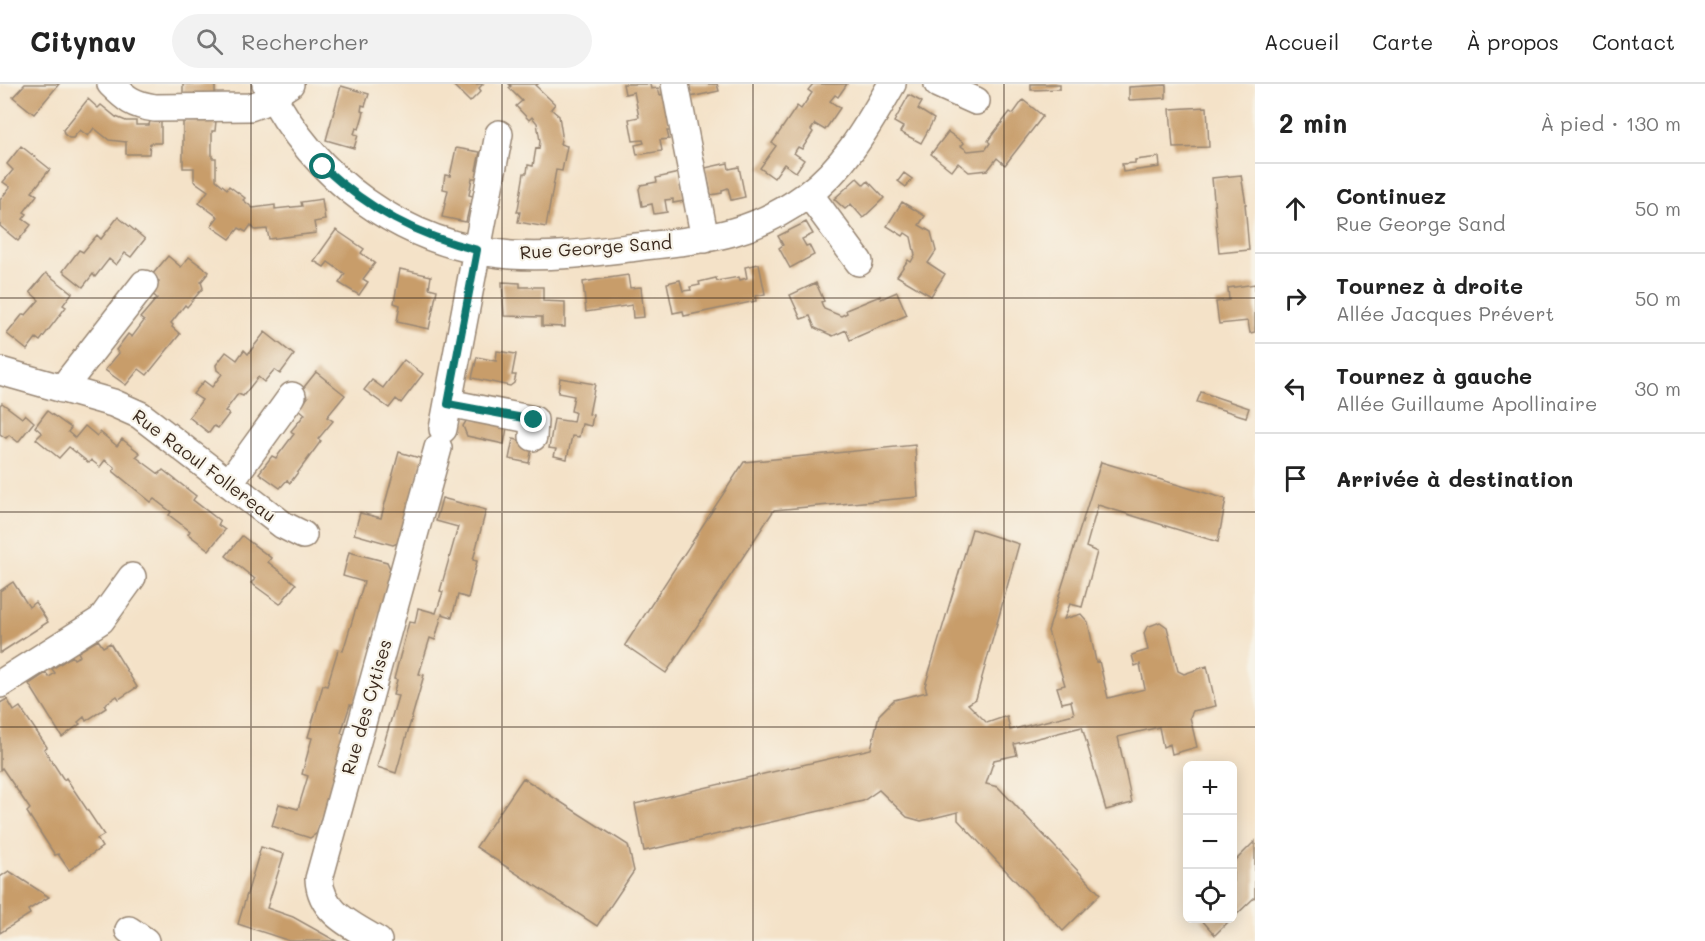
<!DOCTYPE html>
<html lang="fr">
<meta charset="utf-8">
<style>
body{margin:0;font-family:Mali,sans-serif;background:#f2f2f2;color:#222}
.controls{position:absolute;right:18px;bottom:18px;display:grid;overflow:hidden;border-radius:9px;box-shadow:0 3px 15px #0003}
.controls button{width:54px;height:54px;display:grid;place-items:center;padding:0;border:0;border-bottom:2px solid #e0e0e0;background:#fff;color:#222;font:30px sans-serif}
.stop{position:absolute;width:18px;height:18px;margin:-14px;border:4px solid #0f766e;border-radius:50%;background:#fff}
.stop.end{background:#0f766e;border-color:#fff;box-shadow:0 2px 6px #0008}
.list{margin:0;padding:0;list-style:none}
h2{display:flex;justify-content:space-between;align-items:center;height:78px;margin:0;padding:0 24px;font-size:26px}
h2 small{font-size:20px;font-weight:400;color:#767676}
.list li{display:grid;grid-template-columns:39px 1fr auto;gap:18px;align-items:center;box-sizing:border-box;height:90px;padding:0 24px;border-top:2px solid #e0e0e0}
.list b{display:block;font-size:22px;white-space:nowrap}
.list p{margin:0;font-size:20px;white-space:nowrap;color:#767676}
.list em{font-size:20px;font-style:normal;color:#767676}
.icon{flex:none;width:33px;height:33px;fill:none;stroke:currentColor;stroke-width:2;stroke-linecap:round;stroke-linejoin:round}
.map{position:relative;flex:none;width:1255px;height:857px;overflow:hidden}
header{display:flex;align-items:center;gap:36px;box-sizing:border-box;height:84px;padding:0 30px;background:#fff;border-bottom:2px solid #e0e0e0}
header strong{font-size:28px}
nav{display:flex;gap:33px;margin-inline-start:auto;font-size:21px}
.search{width:420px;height:54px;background:#f2f2f2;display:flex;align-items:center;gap:15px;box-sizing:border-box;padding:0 21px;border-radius:33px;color:#767676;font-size:22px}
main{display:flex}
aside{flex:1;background:#fff}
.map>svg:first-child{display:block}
</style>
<header>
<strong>Citynav</strong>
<div class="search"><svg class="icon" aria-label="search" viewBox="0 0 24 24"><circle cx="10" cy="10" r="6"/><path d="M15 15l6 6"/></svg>Rechercher</div>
<nav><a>Accueil</a><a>Carte</a><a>À propos</a><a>Contact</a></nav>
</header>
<main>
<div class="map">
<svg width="1255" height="857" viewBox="0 0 1255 857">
<rect width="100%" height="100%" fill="#f7f3e8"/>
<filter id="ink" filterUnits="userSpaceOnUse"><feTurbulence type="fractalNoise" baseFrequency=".0167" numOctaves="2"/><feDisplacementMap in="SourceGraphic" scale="12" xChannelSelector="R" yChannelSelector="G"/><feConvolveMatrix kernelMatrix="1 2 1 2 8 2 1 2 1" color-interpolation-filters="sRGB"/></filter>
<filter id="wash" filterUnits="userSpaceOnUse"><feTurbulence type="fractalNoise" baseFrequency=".008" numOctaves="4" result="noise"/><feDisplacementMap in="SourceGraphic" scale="24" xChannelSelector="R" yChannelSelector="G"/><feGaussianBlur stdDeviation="1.35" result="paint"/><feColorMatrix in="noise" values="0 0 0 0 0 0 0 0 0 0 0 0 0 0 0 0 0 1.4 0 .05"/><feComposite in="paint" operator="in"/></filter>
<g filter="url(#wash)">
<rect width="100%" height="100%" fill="#f4e2c8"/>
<g id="blocks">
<!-- building -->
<path fill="#c89d6a" d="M25 0H59L34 30 13 13Z
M183 0H215V10H183Z
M452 0H483L479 4 481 7 470 18Z
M509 0H538L536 2 555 20 551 25 559 32 562 51 560 60 567 62 562 87 556 86 546 143 518 138 520 128H517L518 125 524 89H527L528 81 533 82 536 64 539 65 540 57 537 39 532 33 529 36 516 22 522 17 509 4 511 2Z
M623 0H650L651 5 658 4 660 11 664 10 671 47H667L669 55 660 56 662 67 637 71 635 61 644 59 643 56 633 57 629 35 639 33 634 8 625 10Z
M688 0H717L719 7 690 13Z
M813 0H847L838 13 835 11 830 17 840 24 825 46 815 40 811 46 813 48 802 65 798 63 794 69 804 76 796 88 784 80 774 94 760 84 776 62 772 59 797 22 801 25 812 9 808 6Z
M1031 0H1060V5L1031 6Z
M1166 1V14L1129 16V3Z
M341 2 369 10 365 22 362 21 361 27 364 28 359 45 356 44 354 50 358 51 354 64 326 56Z
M909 11 922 18 918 25 934 35 921 59 900 48 903 43 894 38Z
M88 15 98 24 101 21 116 33 126 37H136V41H149L150 37H161V59H150L149 70H126V58L109 56 94 44 88 52 80 46 73 54H69L64 50 63 46Z
M1023 16 1043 32 1005 81 997 74 988 86 969 88 958 79 952 87 931 70 948 48 964 59 961 62 968 67 986 65 990 59 988 57 990 54 1010 28 1013 30Z
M1207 23 1209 63 1173 64 1170 25Z
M183 37H216L215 47H212V74H216V96L227 105 229 102 245 114 243 116 253 124 275 121V125L302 122 301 118 322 115 325 136 314 138 316 149 269 155 267 145 255 146 251 141 246 148 239 144 230 155 211 142 218 133 199 119 208 107 194 97V84H183Z
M21 62 50 85 32 108 37 111 24 128 27 130 23 135 31 141 18 157 0 142V116L10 103 3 98 13 86 7 80Z
M456 64 480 68 476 86 478 87 477 94H472L469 111 473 112 472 120H470L466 138 442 133 448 106 443 105 444 97 445 91 450 92Z
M1159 73 1160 83 1123 88 1122 80 1135 79V76Z
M728 79 729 85 739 83 745 113 731 116 728 104 722 106V109L711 111 705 84Z
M679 89 685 117 673 119V115L665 116 667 128 654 130 652 120 642 122 639 105 641 101 657 98 656 94Z
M904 89 912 95 906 103 898 97Z
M1241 91 1246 120H1245L1249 166 1219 169 1212 94Z
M857 94 864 101 868 97 884 114 863 134 851 120 845 125 834 115Z
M902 118 925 132 919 141 931 148 936 167 928 179 945 190 931 212 897 192 908 176 911 178 915 171 911 153 905 149 903 152 887 142Z
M118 133 145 155 131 173 125 169 116 181 109 175 95 193 93 190 83 203 63 187 79 166 83 168 97 151 101 155Z
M806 138 813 150 802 155 806 162 809 161 814 171 790 184 779 164 783 161 778 152Z
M336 146 364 165 361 169 375 179 363 195 368 198 359 211 339 199 345 190 328 178 324 183 314 177Z
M168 172 181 183 189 173 209 188 201 198 203 204 187 223 185 221 171 239 173 241 172 243 180 250 147 291 139 285 126 301 105 286 119 269 116 266 128 250 132 253 144 237 140 234 157 214 150 208 159 197 152 191Z
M759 180 765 210 755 212 756 217 684 232 683 227 673 229 667 199 680 196 683 207 691 206 690 203 700 201 699 198 716 194 717 197 739 193 740 196 747 194 745 183Z
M400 185 431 192 429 204 437 206 429 245 397 238 400 221 394 219Z
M46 189 72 209 63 221 66 223 40 257 36 254 27 266 7 250 23 230 26 231 39 216 30 208Z
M628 191 630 204 641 203 644 233 633 234 632 221 586 228 583 198Z
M502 198 520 199V203H543V217L565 218V243L542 242V233L504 232Z
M816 199 824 217 821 218 824 225 841 232 847 229 846 226 880 212 881 215 897 208 907 231 850 256 846 246 833 252 815 244 810 232 801 235 790 211Z
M1255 200V248L1250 249 1248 237 1219 240 1216 218 1229 216 1228 204Z
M265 248 294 271 280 290 274 286 264 298 258 293 243 312 238 310 225 327 229 330 218 344 214 342 209 349 189 333 202 316 193 310 204 297 212 303 222 290 217 286 216 281 226 268 237 276 244 266 248 270Z
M497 267 516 270 512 291H516L514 299 510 302 472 294 477 273 496 277Z
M404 276 423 290 401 319 396 315 389 324 364 306 372 296 383 304Z
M316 288 345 311 327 333 333 337 318 355 321 357 290 399 287 396 280 404 259 389 272 372 276 374 294 350 291 347 305 330 299 325 308 313 301 307Z
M560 294 595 300 589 330 593 331 591 342 582 340 579 353 572 352 567 375 554 372 556 365 549 364 554 335 573 338 575 328 571 327 574 312 558 309Z
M1201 308 1249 324 1246 333 1197 318Z
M2 319 22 334 25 330 34 338 18 358 9 351 6 354 0 350V321Z
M47 327 71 344 68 348 75 354 85 342 97 352 100 348 117 362 122 355 140 369 136 373 159 390 163 386 196 412 193 416 220 437 218 441 225 446 209 466 188 450 190 447 169 431 171 428 154 415 151 418 113 387 115 384 105 376 100 383 91 376 89 379 69 363 59 374 36 355 42 349 35 343Z
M468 334 508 338 504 360 467 352 463 342Z
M513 355 533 359 529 379 509 375Z
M915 361 918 413 774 426 666 589 625 561 744 378Z
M399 368 423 375 400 458 393 461 354 450 360 429 381 434Z
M1101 378 1226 415 1218 458 1098 421 1086 463 1097 468 1082 523 1070 520 1064 535 1081 530 1088 538 1096 578 1099 577 1108 614 1145 605 1140 580 1135 582 1132 571 1148 566 1144 549 1147 543 1160 538 1167 543 1178 587 1184 590 1207 582 1216 622 1193 627 1190 633 1197 663 1172 670 1170 660 1163 663 1159 643 1118 653 1132 719 1106 726 1082 643 1014 660 1017 671 994 676 986 700 998 703 1100 810 1063 847 958 736V728L921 737 907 733 879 706 863 717 644 767 635 720 871 665 879 631 894 616 927 608 925 602 972 445 1019 460 976 615 968 620 987 639 1007 632 1010 646 1074 630 1071 617 1062 619 1057 603 1065 601 1048 547Z
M442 414 486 426 473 476 477 477 468 514 458 511 452 533 442 530 435 556 430 554 419 590 424 591 396 689 377 683 398 612 393 611 397 596 394 595 409 538 415 539 418 524 436 529 443 508 440 507 458 443 436 437Z
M242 452 271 474 268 478 296 500 280 520 251 499 255 495 226 472Z
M349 468 387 478 391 487 354 622 350 621 341 649 346 651 317 749 310 754 272 742 279 720 298 725 308 692 302 690 312 654 308 653 316 626 323 601 327 602 338 566 343 567 364 498 343 492Z
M13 498 29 523 35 518 48 538 0 569V507Z
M98 556 103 563 110 559 137 603 119 615 117 612 104 621 106 624 86 637 84 633 78 638 80 640 62 653 29 600 46 589 49 593 55 589 52 585 72 572 74 575 80 572 78 568Z
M7 615 14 627 20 623 47 663 44 665 64 696 66 694 104 751 97 755 102 763 69 786 58 770 55 771 27 728 30 725 2 684 0 686V619Z
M523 694 628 761 634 787 597 842 476 763Z
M1255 757V813L1233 834V779Z
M261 763 284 770 267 824 293 833 336 857H290L238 840Z
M9 787 49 813 28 826 30 830 0 849V793Z
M1200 834H1232L1215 851Z"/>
</g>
</g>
<g filter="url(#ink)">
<use href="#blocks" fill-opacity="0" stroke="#988673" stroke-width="1.5"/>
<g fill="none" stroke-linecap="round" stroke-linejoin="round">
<defs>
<path id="minor" d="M111 0C126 15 133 21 155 24L250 23 261 19 290 0
M266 0C314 95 402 162 511 171 553 174 595 168 637 163 705 155 750 153 807 111 846 82 868 41 892 0
M675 0 705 155
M938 0 976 17
M809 110 859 178
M0 287 113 319 140 331 283 441 303 451
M62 305 144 200
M448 319 534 336 533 353
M443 345 499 50
M229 399 292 312
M0 600 101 536 132 493
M129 846 145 857
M378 857C352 841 321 829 319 795L438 364"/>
</defs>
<!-- minor casing -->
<use href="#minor" stroke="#988673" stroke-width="30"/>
<!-- minor -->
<use href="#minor" stroke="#fff" stroke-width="27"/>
</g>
</g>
<g fill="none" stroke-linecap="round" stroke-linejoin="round" filter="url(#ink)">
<!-- route -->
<path stroke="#0f766e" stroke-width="8" d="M323 83C370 126 416 151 477 166L448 320 534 336"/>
</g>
<!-- grid -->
<path fill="none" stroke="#3b2a1e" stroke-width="1.5" stroke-opacity="0.55" d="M251 0V857M502 0V857M753 0V857M1004 0V857M0 214H1255M0 428H1255M0 643H1255"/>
<g text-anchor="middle" stroke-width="4.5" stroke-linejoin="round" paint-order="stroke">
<!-- street labels -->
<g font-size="18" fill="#3b2a1e" stroke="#f7f3e8">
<text transform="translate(596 164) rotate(-4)" y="6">Rue George Sand</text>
<text transform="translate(204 382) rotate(37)" y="6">Rue Raoul Follereau</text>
<text transform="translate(367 623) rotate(-74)" y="6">Rue des Cytises</text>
</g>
</g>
</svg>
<div class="controls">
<button>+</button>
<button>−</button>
<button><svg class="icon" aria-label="locate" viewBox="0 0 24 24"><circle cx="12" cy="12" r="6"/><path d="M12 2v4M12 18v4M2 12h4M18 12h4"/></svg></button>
</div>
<div class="stop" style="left:323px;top:83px"></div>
<div class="stop end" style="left:534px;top:336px"></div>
</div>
<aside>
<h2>2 min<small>À pied · 130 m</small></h2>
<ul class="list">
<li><svg class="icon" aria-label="ahead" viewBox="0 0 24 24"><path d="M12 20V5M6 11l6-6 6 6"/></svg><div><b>Continuez</b><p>Rue George Sand</p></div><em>50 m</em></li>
<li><svg class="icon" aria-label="right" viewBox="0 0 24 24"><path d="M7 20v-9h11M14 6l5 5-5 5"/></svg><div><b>Tournez à droite</b><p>Allée Jacques Prévert</p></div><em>50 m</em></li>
<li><svg class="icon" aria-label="left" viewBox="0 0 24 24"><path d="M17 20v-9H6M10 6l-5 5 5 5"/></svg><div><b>Tournez à gauche</b><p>Allée Guillaume Apollinaire</p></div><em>30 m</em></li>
<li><svg class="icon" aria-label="arrive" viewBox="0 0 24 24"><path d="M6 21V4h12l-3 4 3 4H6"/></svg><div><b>Arrivée à destination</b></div></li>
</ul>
</aside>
</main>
